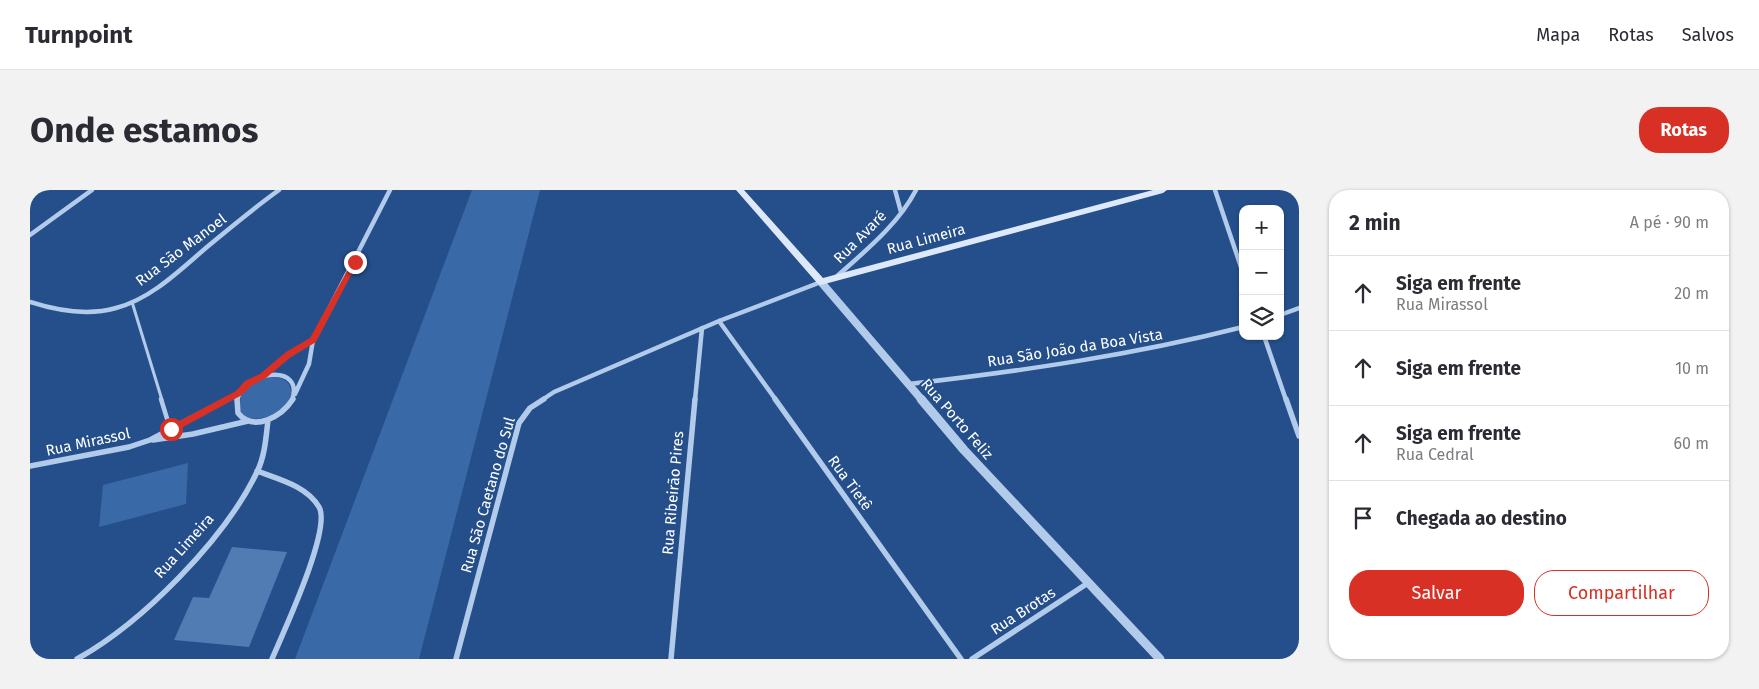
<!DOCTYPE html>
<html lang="pt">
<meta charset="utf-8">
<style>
body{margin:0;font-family:"Fira Sans",sans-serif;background:#f2f2f3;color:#2b2b33}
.controls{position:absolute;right:15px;top:15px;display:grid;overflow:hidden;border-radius:10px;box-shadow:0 1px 4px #0004}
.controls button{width:45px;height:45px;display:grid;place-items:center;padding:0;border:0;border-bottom:1px solid #e1e1e2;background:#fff;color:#2b2b33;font:25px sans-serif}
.stop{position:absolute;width:15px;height:15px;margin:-11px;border:4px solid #d93025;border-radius:50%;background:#fff}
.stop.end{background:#d93025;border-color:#fff;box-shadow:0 1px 5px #0008}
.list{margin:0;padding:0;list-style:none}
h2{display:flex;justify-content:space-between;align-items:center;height:65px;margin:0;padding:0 20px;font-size:21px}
h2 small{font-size:16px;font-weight:400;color:#7c7c81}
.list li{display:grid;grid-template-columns:32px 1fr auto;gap:15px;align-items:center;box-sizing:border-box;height:75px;padding:0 20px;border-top:1px solid #e1e1e2}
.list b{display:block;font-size:19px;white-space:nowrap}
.list p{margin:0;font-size:16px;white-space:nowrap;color:#7c7c81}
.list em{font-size:16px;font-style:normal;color:#7c7c81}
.actions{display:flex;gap:10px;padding:15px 20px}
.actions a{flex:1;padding:11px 0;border:1px solid #d93025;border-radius:20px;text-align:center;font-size:18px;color:#d93025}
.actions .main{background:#d93025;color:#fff}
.icon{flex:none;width:28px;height:28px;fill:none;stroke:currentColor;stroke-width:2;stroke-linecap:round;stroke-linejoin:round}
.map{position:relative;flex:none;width:1269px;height:469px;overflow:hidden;border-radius:20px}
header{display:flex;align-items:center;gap:30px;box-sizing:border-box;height:70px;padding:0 25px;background:#fff;border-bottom:1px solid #e1e1e2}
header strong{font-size:24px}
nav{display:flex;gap:28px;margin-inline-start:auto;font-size:18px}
.intro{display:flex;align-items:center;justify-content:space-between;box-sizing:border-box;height:120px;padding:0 30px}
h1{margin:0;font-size:35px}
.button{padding:12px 22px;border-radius:20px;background:#d93025;color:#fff;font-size:18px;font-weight:700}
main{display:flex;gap:30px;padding:0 30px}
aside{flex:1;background:#fff;border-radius:20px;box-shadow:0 1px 4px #0004}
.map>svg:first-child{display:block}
</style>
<header>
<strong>Turnpoint</strong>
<nav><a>Mapa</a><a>Rotas</a><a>Salvos</a></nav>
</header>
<div class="intro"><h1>Onde estamos</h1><a class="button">Rotas</a></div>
<main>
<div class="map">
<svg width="1269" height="469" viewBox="0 0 1269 469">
<rect width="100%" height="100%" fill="#254f8b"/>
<!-- green -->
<path fill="#3969a7" d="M442 0H510L389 469H265Z
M245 187C251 188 258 190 260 197 270 222 209 244 210 215 210 207 212 200 219 196 227 190 235 187 245 187Z
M158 273 156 314 69 337 73 295Z"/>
<!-- building -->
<path fill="#517bb3" d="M202 357 257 362 219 457 144 450 163 407 179 408Z"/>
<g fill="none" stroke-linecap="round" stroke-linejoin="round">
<!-- service-far1 -->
<path stroke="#b3cbea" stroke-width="3" d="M102 112 132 210"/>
<!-- service -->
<path stroke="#b3cbea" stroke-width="4.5" d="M131 209 143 248"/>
<!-- minor-far1 -->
<path stroke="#b3cbea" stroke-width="4.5" d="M865 0 871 22
M1185 0 1213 83
M0 45 62 0
M805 88C834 62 868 35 886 0
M0 112C28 121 58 126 86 118 121 109 150 80 177 57 201 37 224 18 249 0
M1250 125 1269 118
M689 131 746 210
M1234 146 1256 210
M233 186 258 165 283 150
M879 194C992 181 1103 165 1213 137
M265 204 279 174 283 150 360 0
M195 210 209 203
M207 210C216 179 275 174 262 210
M512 210 524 202 689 131 791 92
M665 210 672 138"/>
<!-- minor -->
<path stroke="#b3cbea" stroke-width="5.5" d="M207 209 208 223C224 243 252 226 263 209
M745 209 931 469
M1256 209 1269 246
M123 250 163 244 218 231
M0 276 99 257 120 250 198 209
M227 281C248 289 277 296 289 317 302 339 253 443 242 469
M47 469C112 433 195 349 227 282 235 266 236 247 238 230
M426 469 489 233 500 218 514 209
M641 469 665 209
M942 469 1058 393"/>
<!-- tertiary-far1 -->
<path stroke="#b3cbea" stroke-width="8" d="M791 92 892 210"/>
<!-- tertiary -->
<path stroke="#b3cbea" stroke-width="9" d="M891 209 934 260 1130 469"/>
<!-- secondary -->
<path fill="#dde8f8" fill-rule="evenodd" d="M706 0H714L793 88 1123 0H1137L1133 3 791 95 788 94Z"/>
</g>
<!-- route -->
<path fill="#d93025" d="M325 69 328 72 286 152 261 167 236 188 221 196 212 205 144 242H138V237L206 201 215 191 230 184 256 162 280 148 322 72Z"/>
<g text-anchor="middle" stroke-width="4" stroke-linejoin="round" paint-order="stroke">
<!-- street labels -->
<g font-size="15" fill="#fff" stroke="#254f8b">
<text transform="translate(830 47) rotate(-45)" y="5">Rua Avaré</text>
<text transform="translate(896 49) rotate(-15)" y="5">Rua Limeira</text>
<text transform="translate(151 60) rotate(-37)" y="5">Rua São Manoel</text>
<text transform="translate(1045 158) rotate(-9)" y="5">Rua São João da Boa Vista</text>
<text transform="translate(927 229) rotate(49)" y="5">Rua Porto Feliz</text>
<text transform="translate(58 252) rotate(-12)" y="5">Rua Mirassol</text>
<text transform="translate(820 293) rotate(54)" y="5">Rua Tietê</text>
<text transform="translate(643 303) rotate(-85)" y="5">Rua Ribeirão Pires</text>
<text transform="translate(458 305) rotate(-74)" y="5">Rua São Caetano do Sul</text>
<text transform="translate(154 356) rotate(-48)" y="5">Rua Limeira</text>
<text transform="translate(993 421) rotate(-33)" y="5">Rua Brotas</text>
</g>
</g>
</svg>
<div class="controls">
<button>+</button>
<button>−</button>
<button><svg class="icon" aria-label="layers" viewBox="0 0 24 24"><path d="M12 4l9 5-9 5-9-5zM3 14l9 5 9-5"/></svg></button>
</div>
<div class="stop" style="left:141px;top:239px"></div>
<div class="stop end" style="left:325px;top:72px"></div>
</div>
<aside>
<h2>2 min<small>A pé · 90 m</small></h2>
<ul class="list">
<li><svg class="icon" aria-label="ahead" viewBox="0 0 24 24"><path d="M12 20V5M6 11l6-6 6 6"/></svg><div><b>Siga em frente</b><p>Rua Mirassol</p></div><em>20 m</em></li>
<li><svg class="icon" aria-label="ahead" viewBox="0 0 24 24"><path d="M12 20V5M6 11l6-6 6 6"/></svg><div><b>Siga em frente</b></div><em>10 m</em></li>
<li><svg class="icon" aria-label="ahead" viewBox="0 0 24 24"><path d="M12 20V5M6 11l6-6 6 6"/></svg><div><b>Siga em frente</b><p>Rua Cedral</p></div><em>60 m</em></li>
<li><svg class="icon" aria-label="arrive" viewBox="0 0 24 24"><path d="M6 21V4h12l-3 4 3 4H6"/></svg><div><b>Chegada ao destino</b></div></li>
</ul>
<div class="actions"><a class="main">Salvar</a><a>Compartilhar</a></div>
</aside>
</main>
